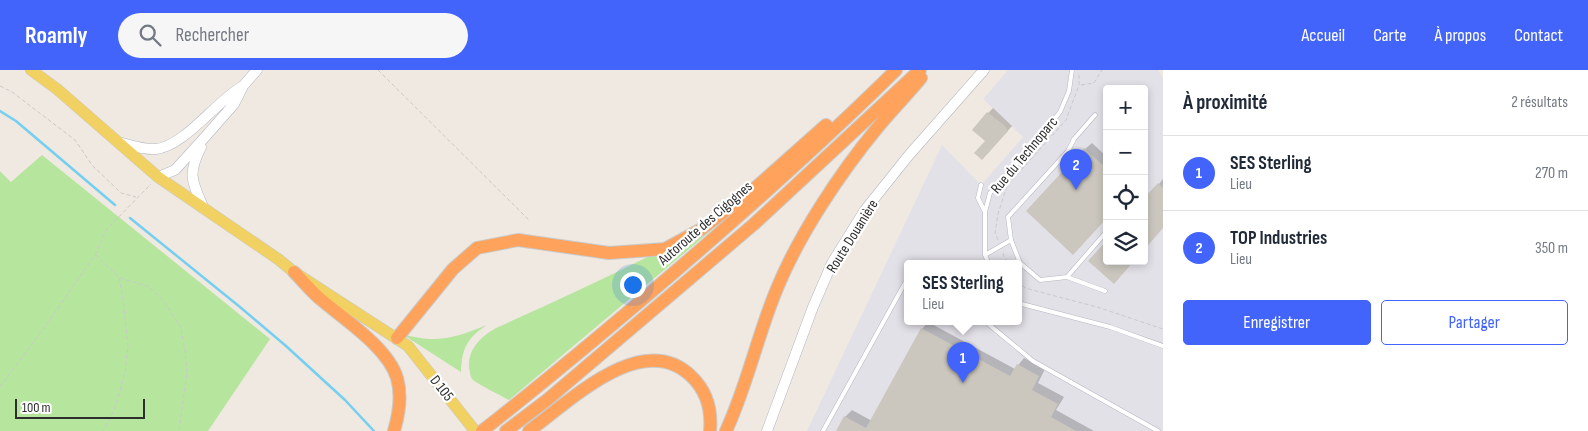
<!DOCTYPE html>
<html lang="fr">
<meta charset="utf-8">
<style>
body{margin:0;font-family:"Sofia Sans Condensed",sans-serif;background:#f6f6f7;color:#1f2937}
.controls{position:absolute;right:15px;top:15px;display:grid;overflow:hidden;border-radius:5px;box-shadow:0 2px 8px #0003}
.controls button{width:45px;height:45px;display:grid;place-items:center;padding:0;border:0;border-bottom:1px solid #e0e1e3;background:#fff;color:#1f2937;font:25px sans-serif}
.scale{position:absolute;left:15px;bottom:12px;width:130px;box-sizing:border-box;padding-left:5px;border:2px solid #2e2e2e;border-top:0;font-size:14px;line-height:18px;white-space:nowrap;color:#2e2e2e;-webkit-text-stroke:4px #fff;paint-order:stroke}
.you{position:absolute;left:632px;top:214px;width:18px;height:18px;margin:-12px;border:4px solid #fff;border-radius:50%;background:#1a73e8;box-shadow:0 0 0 8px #1a73e833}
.badge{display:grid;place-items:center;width:32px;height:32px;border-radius:50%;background:#4264fb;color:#fff;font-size:16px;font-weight:700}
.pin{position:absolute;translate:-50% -41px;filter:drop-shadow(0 1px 2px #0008)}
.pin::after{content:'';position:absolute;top:26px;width:18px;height:15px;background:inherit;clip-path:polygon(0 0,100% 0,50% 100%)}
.popup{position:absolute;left:904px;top:190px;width:118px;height:65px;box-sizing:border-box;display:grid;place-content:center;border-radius:5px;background:#fff;filter:drop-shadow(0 1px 4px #0005);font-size:16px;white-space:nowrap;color:#747a83}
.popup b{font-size:19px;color:#1f2937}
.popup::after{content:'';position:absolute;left:50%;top:100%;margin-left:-10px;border:10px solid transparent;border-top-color:#fff}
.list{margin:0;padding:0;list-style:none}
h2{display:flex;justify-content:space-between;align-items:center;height:65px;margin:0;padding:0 20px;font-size:21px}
h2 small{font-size:16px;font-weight:400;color:#747a83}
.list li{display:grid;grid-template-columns:32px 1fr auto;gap:15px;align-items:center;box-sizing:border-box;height:75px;padding:0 20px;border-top:1px solid #e0e1e3}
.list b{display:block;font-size:19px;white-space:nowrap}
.list p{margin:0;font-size:16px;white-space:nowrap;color:#747a83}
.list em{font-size:16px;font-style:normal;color:#747a83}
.actions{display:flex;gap:10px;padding:15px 20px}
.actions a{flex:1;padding:11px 0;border:1px solid #4264fb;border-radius:5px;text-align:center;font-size:18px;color:#4264fb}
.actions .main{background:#4264fb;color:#fff}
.icon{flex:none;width:28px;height:28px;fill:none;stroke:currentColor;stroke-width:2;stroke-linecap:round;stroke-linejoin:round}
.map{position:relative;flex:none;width:1163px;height:361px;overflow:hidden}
header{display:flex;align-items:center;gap:30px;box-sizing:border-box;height:70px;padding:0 25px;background:#4264fb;color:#fff}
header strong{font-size:24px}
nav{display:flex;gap:28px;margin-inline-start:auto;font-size:18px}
.search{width:350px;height:45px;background:#f6f6f7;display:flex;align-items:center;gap:12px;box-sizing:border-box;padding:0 18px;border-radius:28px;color:#747a83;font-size:19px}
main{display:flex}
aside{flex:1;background:#fff}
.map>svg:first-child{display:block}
</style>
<header>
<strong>Roamly</strong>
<div class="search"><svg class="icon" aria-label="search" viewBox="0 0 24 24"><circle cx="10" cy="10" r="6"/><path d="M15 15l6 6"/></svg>Rechercher</div>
<nav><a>Accueil</a><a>Carte</a><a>À propos</a><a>Contact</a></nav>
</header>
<main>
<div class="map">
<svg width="1163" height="361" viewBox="0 0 1163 361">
<rect width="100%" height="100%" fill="#efe9e1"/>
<!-- industrial -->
<path fill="#e3e1e8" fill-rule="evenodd" d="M1008 0H1158L1163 9V361H807L942 75 981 115 1023 67 983 29ZM1107 19H1144V191H1107ZM908 194H1018V252H908Z"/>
<!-- green -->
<path fill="#b6e59e" d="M42 85 270 269 208 361H0V101L11 112Z
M738 138 509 330C502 326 477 314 472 309 470 306 470 301 469 298 468 278 481 267 496 258 578 221 660 184 738 138Z
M487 255C467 268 462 278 461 302L402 264C437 274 454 268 487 255Z"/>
<!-- shadow -->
<path fill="#0003" d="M993 38 1012 56 987 84 986 71 973 59Z
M1092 73 1107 87V147L1085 79Z
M1163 109V157L1144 178 1159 114Z
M928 252 1015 299 1024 288 1045 299 1038 313 1064 327 1056 340 1094 361H837L845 347 852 340 872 351 922 259Z"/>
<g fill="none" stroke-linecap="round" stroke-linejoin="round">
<!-- stream -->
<path stroke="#75cff0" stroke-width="2.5" d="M0 41 16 51 115 135
M130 148 240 237 286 276 345 330 374 361"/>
</g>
<!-- building -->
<path fill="#cbc7bf" d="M987 42 1004 55 1008 61 982 90 974 83 985 71 972 60Z
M1084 78 1107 99V148L1073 185 1026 141Z
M1158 113 1163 118V158L1144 180V128Z
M1107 170V191H1134L1114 214 1088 191Z
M921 258 1010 306 1017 294 1039 306 1032 320 1058 334 1051 347 1076 361H836L844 346 866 358Z"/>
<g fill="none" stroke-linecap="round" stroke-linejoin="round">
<defs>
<path id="lane" d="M1095 45 1074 69 1068 81 1008 147 1011 170 1020 193 1040 210 1067 207 1107 161
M981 115 978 128 985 142V185L989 194
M985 142 990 123 1036 72 1060 42 1069 21 1072 0
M985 185 1011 170
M1067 207 1105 221
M1018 233 1110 257 1163 276
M986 252 1033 291 1158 361
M823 361 905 213H908"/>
<path id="secondary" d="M118 72C130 75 144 80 156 79 185 76 217 30 243 16
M201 77C187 105 192 111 204 139
M158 107 175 100 205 67 234 34 243 16 257 0
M767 361 813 237 832 193 865 140 909 85 984 0"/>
<path id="primary" d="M31 0 57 19 158 107 278 189 294 202 408 276 475 361"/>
<path id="highway" d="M294 202C302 210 309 219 318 227 342 248 388 277 397 308 402 325 399 344 394 361
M397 268 453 199 477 178 518 170 609 183 665 179 700 160 753 120 826 55
M482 361C537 318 590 274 643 229 730 155 815 80 896 0
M506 361 547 330 754 154 920 0
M529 361C569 332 642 259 691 306 707 321 712 339 710 361
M726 361C747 316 757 267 776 221 798 166 840 103 878 57 892 40 907 25 921 8"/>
</defs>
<!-- lane casing -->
<use href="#lane" stroke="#b4b7c1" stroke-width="5"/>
<!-- secondary casing -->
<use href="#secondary" stroke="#b4b7c1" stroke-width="11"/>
<!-- primary casing -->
<use href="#primary" stroke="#c9c9c9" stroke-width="12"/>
<!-- highway casing -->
<use href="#highway" stroke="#c9c9c9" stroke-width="14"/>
<!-- path -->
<path stroke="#c9c9c9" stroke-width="1" stroke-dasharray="4 2.5" stroke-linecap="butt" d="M378 0 529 150
M1081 15 1094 13 1102 0
M0 16 12 22 75 70 92 95 121 123 136 127
M998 170 995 163 998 144 1007 116 1066 50 1079 15V2
M1003 183 1007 194
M96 185 119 207 123 229 128 276 125 302 120 321 114 340 103 361
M120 208 150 217 165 233 181 258 185 281 187 302 179 361
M1018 211 1025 218 1097 237 1163 259
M0 317 46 255 95 185 107 159 151 114"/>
<!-- lane -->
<use href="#lane" stroke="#fff" stroke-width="4"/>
<!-- secondary -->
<use href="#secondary" stroke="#fff" stroke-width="10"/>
<!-- primary -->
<use href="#primary" stroke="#f2d163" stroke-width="11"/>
<!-- highway -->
<use href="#highway" stroke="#ffa35c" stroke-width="12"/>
</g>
<g text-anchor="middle" stroke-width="4.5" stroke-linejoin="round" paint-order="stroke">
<!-- street labels -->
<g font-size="15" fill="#2e2e2e" stroke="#fff">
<text transform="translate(1024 85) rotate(-50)" y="5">Rue du Technoparc</text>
<text transform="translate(705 153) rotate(-41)" y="5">Autoroute des Cigognes</text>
<text transform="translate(852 166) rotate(-58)" y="5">Route Douanière</text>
<text transform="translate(442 318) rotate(52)" y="5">D 105</text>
</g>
</g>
</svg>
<div class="controls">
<button>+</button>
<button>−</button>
<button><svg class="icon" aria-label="locate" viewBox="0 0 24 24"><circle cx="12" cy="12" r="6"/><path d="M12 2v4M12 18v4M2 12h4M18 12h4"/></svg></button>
<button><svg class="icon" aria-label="layers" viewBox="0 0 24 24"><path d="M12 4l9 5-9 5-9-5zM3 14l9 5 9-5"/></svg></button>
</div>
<div class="scale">100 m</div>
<div class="you"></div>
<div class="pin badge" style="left:963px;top:313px">1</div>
<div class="popup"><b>SES Sterling</b>Lieu</div>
<div class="pin badge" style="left:1076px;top:120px">2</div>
</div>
<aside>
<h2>À proximité<small>2 résultats</small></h2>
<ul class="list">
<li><span class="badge">1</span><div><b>SES Sterling</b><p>Lieu</p></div><em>270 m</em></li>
<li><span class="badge">2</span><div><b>TOP Industries</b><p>Lieu</p></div><em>350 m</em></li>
</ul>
<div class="actions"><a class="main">Enregistrer</a><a>Partager</a></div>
</aside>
</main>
